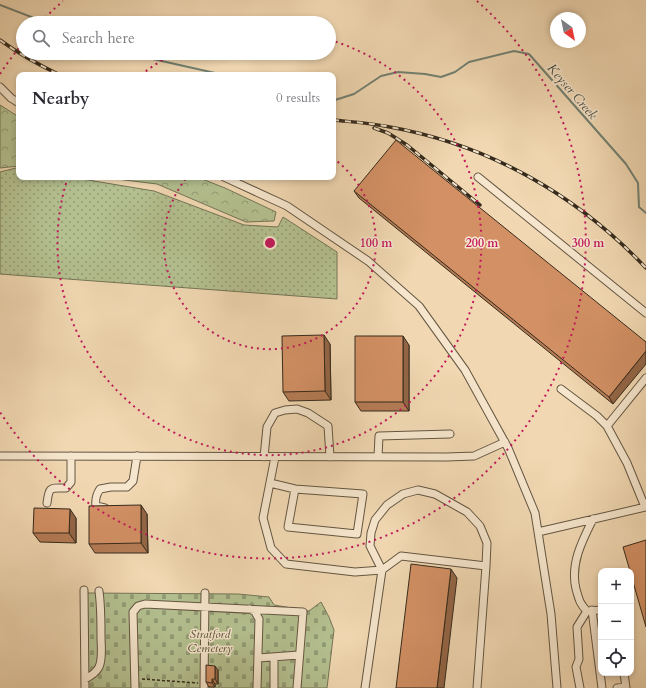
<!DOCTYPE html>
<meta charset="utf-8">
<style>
body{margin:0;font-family:Cardo,serif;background:#f7f7f7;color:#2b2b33}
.controls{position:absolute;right:12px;bottom:12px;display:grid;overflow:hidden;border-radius:8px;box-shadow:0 2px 6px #0003}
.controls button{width:36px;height:36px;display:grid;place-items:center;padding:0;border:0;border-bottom:1px solid #e1e1e2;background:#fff;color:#2b2b33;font:20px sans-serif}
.compass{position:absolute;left:550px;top:12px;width:36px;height:36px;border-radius:50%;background:#fff;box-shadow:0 2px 6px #0003;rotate:147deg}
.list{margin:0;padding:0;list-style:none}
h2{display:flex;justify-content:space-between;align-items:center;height:52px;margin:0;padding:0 16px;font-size:17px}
h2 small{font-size:13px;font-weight:400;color:#7c7c81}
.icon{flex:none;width:22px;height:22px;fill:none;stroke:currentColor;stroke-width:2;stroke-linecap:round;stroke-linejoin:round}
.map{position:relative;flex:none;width:646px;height:688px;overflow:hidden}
.search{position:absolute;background:#fff;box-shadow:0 2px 6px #0003;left:16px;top:16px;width:320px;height:44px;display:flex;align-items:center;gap:10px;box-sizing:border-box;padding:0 14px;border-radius:22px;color:#7c7c81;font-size:15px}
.panel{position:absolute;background:#fff;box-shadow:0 2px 6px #0003;left:16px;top:72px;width:320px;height:108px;border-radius:8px}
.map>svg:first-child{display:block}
</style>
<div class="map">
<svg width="646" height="688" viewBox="0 0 646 688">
<defs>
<pattern id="grass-dots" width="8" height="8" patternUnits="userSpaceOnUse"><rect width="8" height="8" fill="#b4c090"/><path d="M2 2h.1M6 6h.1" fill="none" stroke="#939c75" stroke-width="1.8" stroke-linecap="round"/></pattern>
<pattern id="forest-crowns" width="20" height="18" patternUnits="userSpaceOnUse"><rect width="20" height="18" fill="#b4c090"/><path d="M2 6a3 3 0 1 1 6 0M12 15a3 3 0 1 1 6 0" fill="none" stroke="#939c75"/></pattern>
<pattern id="cemetery-stones" width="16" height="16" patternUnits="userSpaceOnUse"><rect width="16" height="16" fill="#b4c090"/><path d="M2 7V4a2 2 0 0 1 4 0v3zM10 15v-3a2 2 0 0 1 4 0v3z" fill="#939c75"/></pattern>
</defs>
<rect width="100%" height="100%" fill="#f1d8b2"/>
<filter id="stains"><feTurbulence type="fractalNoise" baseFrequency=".005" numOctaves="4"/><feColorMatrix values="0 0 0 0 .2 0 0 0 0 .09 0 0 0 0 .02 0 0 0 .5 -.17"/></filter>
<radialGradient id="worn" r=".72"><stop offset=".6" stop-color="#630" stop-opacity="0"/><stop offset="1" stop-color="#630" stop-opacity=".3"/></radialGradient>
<!-- grass -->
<path fill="url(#grass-dots)" stroke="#747556" d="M16 168 19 169V177H70L154 191 244 225 278 227 283 217 337 252V299L0 274V172Z"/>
<!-- forest -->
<path fill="url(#forest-crowns)" stroke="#747556" d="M0 105 19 117V166L0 168Z
M100 177H197L225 188 276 212 274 221 246 222 157 184Z"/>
<!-- cemetery -->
<path fill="url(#cemetery-stones)" stroke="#747556" d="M87 593 238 594 269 597 274 605 309 611 321 602 329 617 334 630 327 688H88Z"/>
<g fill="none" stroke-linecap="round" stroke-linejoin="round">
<!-- stream -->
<path stroke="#728072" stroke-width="2" d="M0 5 47 23
M126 53 224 75
M333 100H335L354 94 381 76 398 72 425 74 441 77 455 72 469 62 514 51 529 54 626 164 638 183 639 207 646 213"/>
<defs>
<path id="minor" d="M0 87 11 98 19 103
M224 177 287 206 368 261 419 306 465 370 508 448 535 513 551 614 557 688
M478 177 646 313
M561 389 597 416 607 426 627 463 645 507
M607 426 646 378
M0 456 447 457 474 456 505 442
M264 457 267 427 275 413 285 410 297 409 308 413 328 426 330 457
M275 457 263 518 271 548 286 564 355 572 382 570 401 556 486 566 477 688
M378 457 379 436 450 434
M270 483 295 489 363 494 357 534 288 527 295 489
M47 503C49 486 50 488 66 488L71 482V456
M105 508 96 506C95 499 96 495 100 489L111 487H127L133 481 137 456
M593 519C582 541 570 564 576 589 579 599 579 603 587 611L601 610
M538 532 646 507
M84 590 85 688
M250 609 255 612 259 619 257 688
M592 610 602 688
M274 657V688
M258 658 299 655
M624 673 626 688
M85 679C91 676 96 673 99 667 103 658 101 646 101 636 101 621 101 606 99 591
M135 688 133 612 138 606 145 604 303 612 297 688
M204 688 205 593
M365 688 382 570 370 546 371 533 375 520 387 505 403 494 418 490 435 494 467 512 480 526 487 543 486 566
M580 688 576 667 579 659 577 627 587 611
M617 688 626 687"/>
</defs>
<!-- minor casing -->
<use href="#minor" stroke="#645642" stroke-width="9"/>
<!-- path -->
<path stroke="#352a1c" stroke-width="1.5" stroke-dasharray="3 2" stroke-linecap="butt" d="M142 679 198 683"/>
<!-- minor -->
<use href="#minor" stroke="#f6e6cd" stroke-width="7"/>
<defs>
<path id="rail" d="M0 40C19 54 39 65 60 75
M333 120C352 122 371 123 390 127 489 145 577 195 646 268
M374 128 388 133 407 145 480 205"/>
</defs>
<!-- rail casing -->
<use href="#rail" stroke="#352a1c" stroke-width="3.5"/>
<!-- rail -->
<use href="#rail" stroke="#f6e6cd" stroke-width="2" stroke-dasharray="6" stroke-linecap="butt"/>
</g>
<!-- wall -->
<path fill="#b57c56" stroke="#352a1c" d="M354 191 646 342 613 404 359 198Z
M330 344 331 400 289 401 283 392Z
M409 345V411H361L355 402Z
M147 514 148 553H95L89 544Z
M76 518V543L40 542 33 533Z
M218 670V684H215V687H209L206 682Z"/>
<!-- shaded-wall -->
<path fill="#936546" stroke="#352a1c" d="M324 335 330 344 331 400 325 391Z
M403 336 409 345V411L403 402Z
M646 351V364L613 404 609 397Z
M141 505 147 514 148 553 141 543Z
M70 509 76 518V543L69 533Z
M451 569 457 578 444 688H437Z
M215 666 218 670V684L215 679Z
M212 679 215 684V687L212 683Z"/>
<!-- building -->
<path fill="#d29064" stroke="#352a1c" d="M396 140 646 342V351L609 397 354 191Z
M324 335 325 391 283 392 282 336Z
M355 336H403V402H355Z
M141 505V543L89 544V506Z
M34 508 70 509 69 533H33Z
M646 540V627L631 575V571H630L623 547Z
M411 564 451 569 437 688H396Z
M206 665 215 666V679H212V683L206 682Z"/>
<!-- distance rings -->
<g fill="none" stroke="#c2185b" stroke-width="2" stroke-dasharray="2 4">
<path d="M333 158A106 106 0 1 1 187 177"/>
<path d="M141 75A212 212 0 0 1 175 53M330 40A212 212 0 1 1 68 177"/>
<path d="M0 74A318 318 0 0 1 23 43M41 22A318 318 0 0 1 63 1M477 1A318 318 0 1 1 0 412"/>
</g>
<g text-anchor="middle" stroke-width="3" stroke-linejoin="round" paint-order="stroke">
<!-- park labels -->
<g font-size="12" font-style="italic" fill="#555039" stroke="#f6e6cd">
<text x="210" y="638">Stratford<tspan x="210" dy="14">Cemetery</tspan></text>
</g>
<!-- water labels -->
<g font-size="13" font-style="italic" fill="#4e4e40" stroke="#f6e6cd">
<text transform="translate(573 91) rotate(49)" y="5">Keyser Creek</text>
</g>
</g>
<circle cx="270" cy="243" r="6" fill="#c2185b" stroke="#f6e6cd" stroke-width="2"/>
<g font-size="12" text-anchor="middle" font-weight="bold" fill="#c2185b" stroke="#f6e6cd" stroke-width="3" stroke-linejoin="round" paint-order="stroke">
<text x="376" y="247">100 m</text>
<text x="482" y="247">200 m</text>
<text x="588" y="247">300 m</text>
</g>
<rect width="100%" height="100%" filter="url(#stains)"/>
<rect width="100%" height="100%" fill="url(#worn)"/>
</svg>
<div class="controls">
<button>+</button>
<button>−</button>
<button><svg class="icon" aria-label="locate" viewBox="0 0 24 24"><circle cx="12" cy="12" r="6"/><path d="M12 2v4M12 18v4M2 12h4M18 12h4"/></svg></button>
</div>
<svg class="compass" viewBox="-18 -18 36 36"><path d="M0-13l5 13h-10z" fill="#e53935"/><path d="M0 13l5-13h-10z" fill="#7c7c81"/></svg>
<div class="search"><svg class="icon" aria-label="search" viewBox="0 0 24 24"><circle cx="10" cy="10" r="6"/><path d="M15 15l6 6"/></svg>Search here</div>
<section class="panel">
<h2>Nearby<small>0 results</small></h2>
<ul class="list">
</ul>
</section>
</div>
